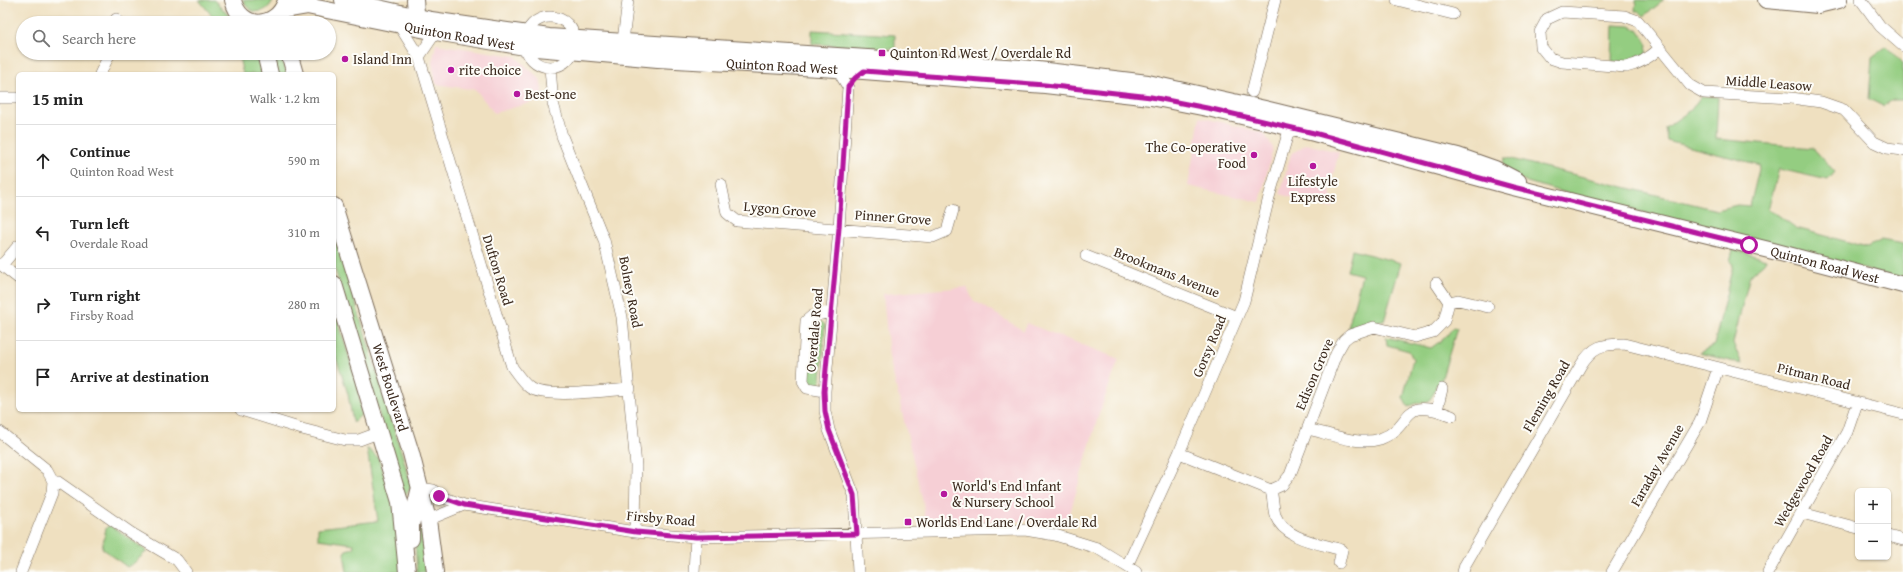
<!DOCTYPE html>
<meta charset="utf-8">
<style>
body{margin:0;font-family:"Gentium Book Plus",serif;background:#f2f2f2;color:#222}
.controls{position:absolute;right:12px;bottom:12px;display:grid;overflow:hidden;border-radius:6px;box-shadow:0 1px 3px #0004}
.controls button{width:36px;height:36px;display:grid;place-items:center;padding:0;border:0;border-bottom:1px solid #e0e0e0;background:#fff;color:#222;font:20px sans-serif}
.stop{position:absolute;width:12px;height:12px;margin:-9px;border:3px solid #b5179e;border-radius:50%;background:#fff}
.stop.end{background:#b5179e;border-color:#fff;box-shadow:0 1px 4px #0008}
.list{margin:0;padding:0;list-style:none}
h2{display:flex;justify-content:space-between;align-items:center;height:52px;margin:0;padding:0 16px;font-size:17px}
h2 small{font-size:13px;font-weight:400;color:#767676}
.list li{display:grid;grid-template-columns:26px 1fr auto;gap:12px;align-items:center;box-sizing:border-box;height:72px;padding:0 16px;border-top:1px solid #e0e0e0}
.list b{display:block;font-size:15px;white-space:nowrap}
.list p{margin:0;font-size:13px;white-space:nowrap;color:#767676}
.list em{font-size:13px;font-style:normal;color:#767676}
.icon{flex:none;width:22px;height:22px;fill:none;stroke:currentColor;stroke-width:2;stroke-linecap:round;stroke-linejoin:round}
.map{position:relative;flex:none;width:1903px;height:572px;overflow:hidden}
.search{position:absolute;background:#fff;box-shadow:0 1px 3px #0004;left:16px;top:16px;width:320px;height:44px;display:flex;align-items:center;gap:10px;box-sizing:border-box;padding:0 14px;border-radius:22px;color:#767676;font-size:15px}
.panel{position:absolute;background:#fff;box-shadow:0 1px 3px #0004;left:16px;top:72px;width:320px;height:340px;border-radius:6px}
.map>svg:first-child{display:block}
</style>
<div class="map">
<svg width="1903" height="572" viewBox="0 0 1903 572">
<rect width="100%" height="100%" fill="#fdfcf7"/>
<filter id="ink" filterUnits="userSpaceOnUse"><feTurbulence type="fractalNoise" baseFrequency=".025" numOctaves="2"/><feDisplacementMap in="SourceGraphic" scale="8" xChannelSelector="R" yChannelSelector="G"/><feConvolveMatrix kernelMatrix="1 2 1 2 8 2 1 2 1" color-interpolation-filters="sRGB"/></filter>
<filter id="wash" filterUnits="userSpaceOnUse"><feTurbulence type="fractalNoise" baseFrequency=".012" numOctaves="4" result="noise"/><feDisplacementMap in="SourceGraphic" scale="16" xChannelSelector="R" yChannelSelector="G"/><feGaussianBlur stdDeviation="0.9" result="paint"/><feColorMatrix in="noise" values="0 0 0 0 0 0 0 0 0 0 0 0 0 0 0 0 0 1.4 0 .05"/><feComposite in="paint" operator="in"/></filter>
<g filter="url(#wash)">
<rect width="100%" height="100%" fill="#efe0c0"/>
<!-- built -->
<path fill="#f6cfd5" d="M436 44 515 56 540 79 544 99 494 113 476 90 436 84 432 63Z
M1200 117 1264 133 1273 148 1260 202 1188 186Z
M1306 144 1339 152 1330 187 1333 209 1280 194 1291 154Z
M967 287 973 300 1024 331 1026 323 1119 359 1098 417 1066 527 1043 521 925 522 923 503 889 356 883 294Z"/>
<!-- green -->
<path fill="#94cd81" stroke="#687c50" d="M199 0H214L236 23H218Z
M243 0H273C267 15 249 16 243 0Z
M1636 0H1664L1644 16 1639 11H1635Z
M1613 25 1630 26 1638 30 1647 43 1646 54 1629 63 1612 61Z
M812 30 895 35V49L812 44Z
M1887 46 1903 63V100H1893L1883 106 1869 99 1872 57Z
M238 53H256L262 74H243Z
M268 53H280L287 74H275Z
M1701 96 1718 97 1716 139 1813 148 1835 172 1828 180 1779 169 1768 210 1778 215 1796 228 1867 247 1881 240 1903 244V279L1555 190 1517 179 1503 168 1504 158H1507L1717 210 1737 205 1750 206 1760 165 1667 141 1665 128 1691 110Z
M334 232 412 487 404 496 334 266Z
M1352 250 1401 263 1384 321H1369L1348 328 1362 275 1347 271Z
M1733 250 1766 259 1764 263 1750 275 1733 343 1742 364 1699 353 1714 345 1733 265 1730 261Z
M334 306 358 388 361 415 353 423 348 394 334 351Z
M815 321 822 322 825 325 821 381 819 385 814 386 807 382 809 325Z
M1453 327 1457 328 1440 384H1437C1427 411 1429 396 1408 407L1403 398 1413 359 1409 351 1387 345 1386 337 1431 348 1446 337Z
M367 448 378 458 390 492 398 525 401 572H347L344 553 346 550 353 548 354 544 318 539V528L378 521Z
M110 525 147 551 134 563 127 567 102 548 106 528Z
M415 525 420 526 421 530 427 572H417L414 528Z"/>
</g>
<g filter="url(#ink)">
<g fill="none" stroke-linecap="round" stroke-linejoin="round">
<defs>
<path id="street" d="M1397 0 1453 14
M1861 0 1880 26 1903 46
M525 42a25 25 0 1 1 50 0a25 25 0 1 1-50 0Z
M116 19 117 23
M399 25 419 57 512 367C517 374 523 383 530 388 547 399 608 390 630 389
M623 41 628 0
M1659 49C1649 58 1640 64 1626 67L1562 62 1550 58 1541 47 1540 32 1547 19 1562 12 1624 16 1638 21 1690 85 1704 93 1791 98 1821 102 1844 110 1874 142 1887 148 1903 150
M419 57 436 32
M550 68 553 103 562 136 604 240 622 317 636 466 635 532
M837 69 848 87 839 228 825 391V411L829 430 854 495 858 572
M100 74 110 53
M1252 92 1275 0
M0 98H18
M721 184 727 213 737 221 933 237 947 231 953 210
M1086 256 1237 317
M0 264 18 278
M2 265 18 246
M1449 302 1458 300 1488 307
M825 391 807 388 803 381 806 321 812 316 831 312
M241 410 302 429 345 440H359L378 433
M1437 410 1442 389
M1308 429C1330 434 1358 446 1380 439 1416 426 1397 394 1452 416
M0 432 47 470 53 481 52 493 21 572
M1179 453 1271 490 1282 485 1290 475 1336 354 1344 340 1350 335 1374 327 1415 337 1433 332 1444 321 1449 302 1436 283
M53 481 58 482 131 533 177 560 186 572
M420 488 433 490 439 496 464 505 635 532 696 537 1025 530 1055 535 1097 548 1136 572
M1271 490C1273 498 1273 507 1275 515 1285 540 1319 543 1342 550L1339 563
M1802 513 1858 528
M428 520 464 505
M1888 536 1903 540
M1127 566 1179 453 1244 301 1269 197 1290 127
M694 572 696 537
M1463 572 1465 565 1581 365C1593 346 1602 344 1624 344L1903 414
M1612 572 1700 422 1718 368
M1768 572 1847 432 1857 403"/>
<g id="secondary">
<path d="M233 0C240 30 276 30 286 1"/>
<path d="M343 0 431 20 549 37 1021 68 1148 83 1265 109 1458 156 1495 169 1518 181"/>
<path d="M1766 0 1818 5 1839 0"/>
<path id="s1" d="M283 10 307 6 436 32 525 47 658 59 837 69 1045 85 1151 97 1212 109 1314 133 1513 187 1773 251 1903 285"/>
<path d="M414 26 416 12 415 0"/>
<path d="M265 53 270 74"/>
<path d="M289 53 295 74"/>
<path id="s2" d="M334 206 411 453 428 520 435 572"/>
<path d="M334 284 400 502 407 572"/>
<path d="M411 539V525L419 491"/>
</g>
</defs>
<!-- street casing -->
<use href="#street" stroke="#7a6a57" stroke-width="12"/>
<!-- secondary casing -->
<use href="#secondary" stroke="#7a6a57" stroke-width="18"/>
<!-- street -->
<use href="#street" stroke="#fff" stroke-width="11"/>
<!-- secondary -->
<use href="#secondary" stroke="#fff" stroke-width="16"/>
</g>
</g>
<g fill="none" stroke-linecap="round" stroke-linejoin="round" filter="url(#ink)">
<!-- route -->
<path stroke="#b5179e" stroke-width="5" d="M439 496 464 505 636 532 696 537 857 534 854 495 829 430 825 411 824 391 839 228 848 87 855 78 864 71 1045 85 1151 97 1212 109 1314 133 1513 187 1749 245"/>
</g>
<!-- markers -->
<g fill="#b5179e" stroke="#fdfcf7" stroke-width="1.5">
<rect x="878" y="49" width="8" height="8" rx="2"/>
<circle cx="345" cy="59" r="4"/>
<circle cx="451" cy="70" r="4"/>
<circle cx="517" cy="94" r="4"/>
<circle cx="1254" cy="155" r="4"/>
<circle cx="1313" cy="166" r="4"/>
<circle cx="944" cy="494" r="4"/>
<rect x="904" y="518" width="8" height="8" rx="2"/>
</g>
<g text-anchor="middle" stroke-width="4" stroke-linejoin="round" paint-order="stroke">
<!-- street labels -->
<g font-size="14" fill="#3b2a1e" stroke="#fdfcf7">
<text dy="5" stroke="none"><textPath href="#s1" startOffset="180">Quinton Road West</textPath></text>
<text dy="5" stroke="none"><textPath href="#s1" startOffset="504">Quinton Road West</textPath></text>
<text transform="translate(1769 83) rotate(4)" y="5">Middle Leasow</text>
<text transform="translate(780 209) rotate(5)" y="5">Lygon Grove</text>
<text transform="translate(893 217) rotate(4)" y="5">Pinner Grove</text>
<text dy="5" stroke="none"><textPath href="#s1" startOffset="1569">Quinton Road West</textPath></text>
<text transform="translate(498 270) rotate(73)" y="5">Dufton Road</text>
<text transform="translate(1167 272) rotate(22)" y="5">Brookmans Avenue</text>
<text transform="translate(631 292) rotate(79)" y="5">Bolney Road</text>
<text transform="translate(814 330) rotate(-85)" y="5">Overdale Road</text>
<text transform="translate(1209 346) rotate(-67)" y="5">Gorsy Road</text>
<text transform="translate(1314 374) rotate(-67)" y="5">Edison Grove</text>
<text transform="translate(1814 376) rotate(14)" y="5">Pitman Road</text>
<text dy="5" stroke="none"><textPath href="#s2" startOffset="190">West Boulevard</textPath></text>
<text transform="translate(1546 396) rotate(-60)" y="5">Fleming Road</text>
<text transform="translate(1657 465) rotate(-60)" y="5">Faraday Avenue</text>
<text transform="translate(1803 481) rotate(-60)" y="5">Wedgewood Road</text>
<text transform="translate(661 518) rotate(5)" y="5">Firsby Road</text>
</g>
<!-- poi labels -->
<g font-size="14" fill="#3b2a1e" stroke="#fdfcf7" text-anchor="start">
<text x="890" y="58">Quinton Rd West / Overdale Rd</text>
<text x="353" y="64">Island Inn</text>
<text x="459" y="75">rite choice</text>
<text x="525" y="99">Best-one</text>
<text x="1246" y="152" text-anchor="end">The Co-operative<tspan x="1246" dy="16">Food</tspan></text>
<text x="1313" y="186" text-anchor="middle">Lifestyle<tspan x="1313" dy="16">Express</tspan></text>
<text x="952" y="491">World's End Infant<tspan x="952" dy="16">&amp; Nursery School</tspan></text>
<text x="916" y="527">Worlds End Lane / Overdale Rd</text>
</g>
</g>
</svg>
<div class="controls">
<button>+</button>
<button>−</button>
</div>
<div class="stop" style="left:1749px;top:245px"></div>
<div class="stop end" style="left:439px;top:496px"></div>
<div class="search"><svg class="icon" aria-label="search" viewBox="0 0 24 24"><circle cx="10" cy="10" r="6"/><path d="M15 15l6 6"/></svg>Search here</div>
<section class="panel">
<h2>15 min<small>Walk · 1.2 km</small></h2>
<ul class="list">
<li><svg class="icon" aria-label="ahead" viewBox="0 0 24 24"><path d="M12 20V5M6 11l6-6 6 6"/></svg><div><b>Continue</b><p>Quinton Road West</p></div><em>590 m</em></li>
<li><svg class="icon" aria-label="left" viewBox="0 0 24 24"><path d="M17 20v-9H6M10 6l-5 5 5 5"/></svg><div><b>Turn left</b><p>Overdale Road</p></div><em>310 m</em></li>
<li><svg class="icon" aria-label="right" viewBox="0 0 24 24"><path d="M7 20v-9h11M14 6l5 5-5 5"/></svg><div><b>Turn right</b><p>Firsby Road</p></div><em>280 m</em></li>
<li><svg class="icon" aria-label="arrive" viewBox="0 0 24 24"><path d="M6 21V4h12l-3 4 3 4H6"/></svg><div><b>Arrive at destination</b></div></li>
</ul>
</section>
</div>
